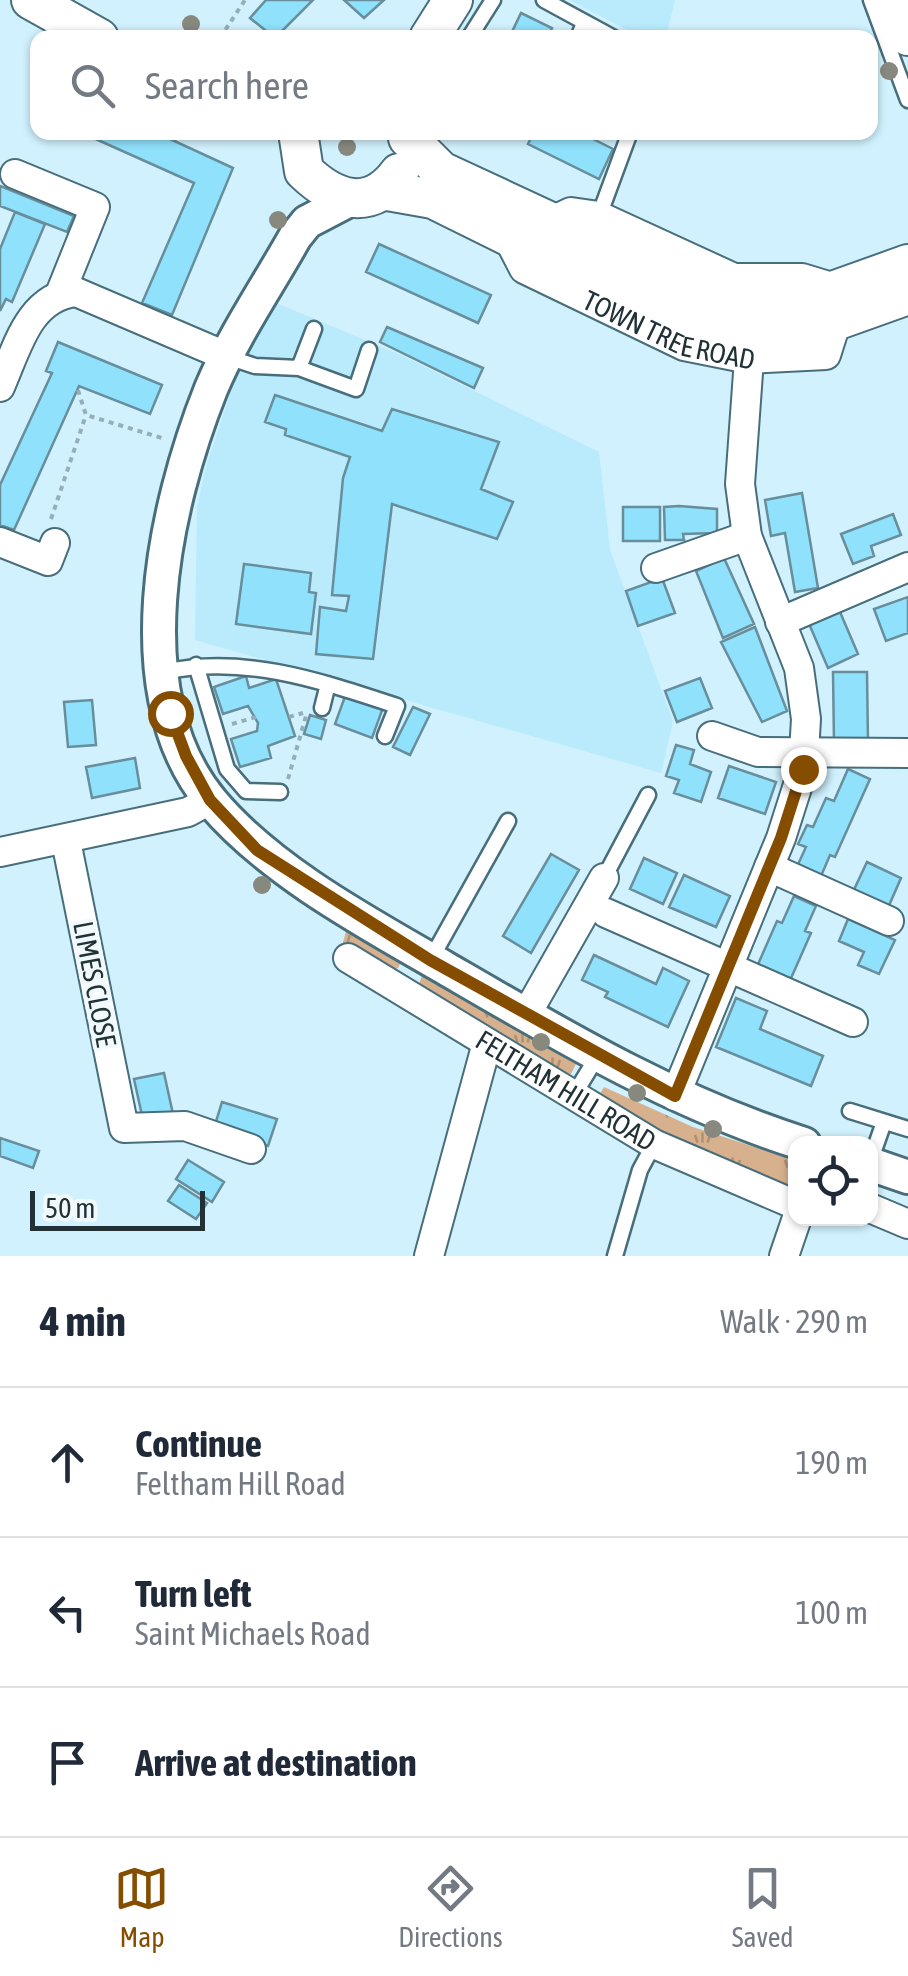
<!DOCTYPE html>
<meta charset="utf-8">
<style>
body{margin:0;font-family:"Asap Condensed",sans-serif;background:#f6f6f7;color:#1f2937}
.controls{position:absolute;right:30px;bottom:30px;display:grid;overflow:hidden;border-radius:20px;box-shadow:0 2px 8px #0004}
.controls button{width:90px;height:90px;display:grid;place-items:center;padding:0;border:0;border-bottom:2px solid #e0e1e3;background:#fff;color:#1f2937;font:50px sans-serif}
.scale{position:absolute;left:30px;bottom:25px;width:175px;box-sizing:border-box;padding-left:10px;border:5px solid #213136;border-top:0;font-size:28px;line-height:35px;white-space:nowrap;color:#213136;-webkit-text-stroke:8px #f1f9fc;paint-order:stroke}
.stop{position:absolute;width:30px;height:30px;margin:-22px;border:8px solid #854d00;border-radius:50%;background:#fff}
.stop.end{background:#854d00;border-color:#fff;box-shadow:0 2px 10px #0008}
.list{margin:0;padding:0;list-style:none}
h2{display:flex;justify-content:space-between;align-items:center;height:130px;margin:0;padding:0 40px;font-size:42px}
h2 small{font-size:32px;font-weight:400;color:#747a83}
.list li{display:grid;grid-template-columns:65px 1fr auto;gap:30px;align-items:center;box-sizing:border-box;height:150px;padding:0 40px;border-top:2px solid #e0e1e3}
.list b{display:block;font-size:38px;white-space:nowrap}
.list p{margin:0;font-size:32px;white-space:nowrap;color:#747a83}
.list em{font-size:32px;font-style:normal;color:#747a83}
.icon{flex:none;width:55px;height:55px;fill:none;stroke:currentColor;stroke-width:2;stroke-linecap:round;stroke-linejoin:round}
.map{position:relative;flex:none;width:908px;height:1256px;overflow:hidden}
.search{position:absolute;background:#fff;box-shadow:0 2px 8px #0004;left:30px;right:30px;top:30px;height:110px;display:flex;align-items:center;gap:25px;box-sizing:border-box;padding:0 35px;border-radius:20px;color:#747a83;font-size:38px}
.sheet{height:580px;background:#fff}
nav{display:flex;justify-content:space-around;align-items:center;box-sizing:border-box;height:140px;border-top:2px solid #e0e1e3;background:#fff;font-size:28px;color:#747a83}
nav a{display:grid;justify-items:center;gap:5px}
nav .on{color:#854d00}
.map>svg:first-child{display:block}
</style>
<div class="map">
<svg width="908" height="1256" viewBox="0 0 908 1256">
<defs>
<pattern id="grass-tufts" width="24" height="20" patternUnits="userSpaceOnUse" patternTransform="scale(2.5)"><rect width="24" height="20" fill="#d7b18d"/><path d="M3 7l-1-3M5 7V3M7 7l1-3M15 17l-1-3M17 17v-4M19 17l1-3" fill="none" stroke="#ae9174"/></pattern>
</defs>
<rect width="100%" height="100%" fill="#d0f1fd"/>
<!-- built -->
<path fill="#b9ebfd" d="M569 0H675L666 37 643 38Z
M274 302 401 355 599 452 610 550 673 721 661 773 195 640 197 507 205 470 232 388Z"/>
<!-- grass -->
<path fill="url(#grass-tufts)" d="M346 931 401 962 398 968 389 971 343 943Z
M422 975 576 1064 571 1074 565 1075 419 985Z
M604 1087 693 1127 795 1160V1189C723 1168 662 1136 598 1097Z"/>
<!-- building -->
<path fill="#90e1fc" stroke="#688e9c" stroke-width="2.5" d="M266 0H313L275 38 250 18Z
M344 0H384L364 18Z
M521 13 552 28 548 38H509Z
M80 132H155L233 168 172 315 142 303 194 183Z
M534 132H579L613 149 599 179 528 144Z
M0 186 74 216 67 232 0 206Z
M15 212 45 224 12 302 6 299 0 311V249Z
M379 244 491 295 478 323 366 272Z
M387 327 483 368 474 388 380 342Z
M58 342 162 385 150 414 79 386 14 530 0 525V485L52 373 46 371Z
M275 395 382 431 392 409 499 442 481 489 513 502 497 539 392 504 373 659 316 654 320 607 346 611 349 596 332 595 343 478 350 457 285 435 286 429 265 422Z
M802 493 818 588 795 592 785 533 771 536 765 500Z
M679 506 717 509V533L683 534 684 540H665L664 507Z
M623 507H660V541H623Z
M893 514 901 535 871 546 874 556 853 564 841 534Z
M724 558 754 624 723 638 696 571Z
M244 564 311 573 309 592 316 593 311 634 236 624Z
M662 578 675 613 638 626 626 591Z
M908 597V633L886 641 874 609Z
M837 605 858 654 828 668 807 619Z
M755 627 787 711 762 722 721 642Z
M833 672H867L868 743H834Z
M246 676 249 688 276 679 295 736 268 746 271 758 240 767 231 739 257 731 258 723 248 706 223 714 214 687Z
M700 678 712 708 677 722 665 691Z
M347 691 384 705 372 738 335 724Z
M92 700 96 745 68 747 64 702Z
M413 707 430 714 410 755 393 747Z
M310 715 326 720 321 739 304 734Z
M676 745 694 750 690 764 711 772 701 802 674 793 679 780 666 776Z
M135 758 140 788 92 798 86 767Z
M729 766 776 782 765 814 718 798Z
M848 769 870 779 835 857 830 855 818 883 794 873 806 847 798 844 807 825 813 827 826 798 834 801Z
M551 854 579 870 531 953 503 936Z
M644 858 677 873 663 904 630 889Z
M867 862 901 878 887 910 852 894Z
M684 875 730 896 716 927 669 907Z
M794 896 816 906 805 931 811 933 788 985 755 971 777 921 782 923Z
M848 919 895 940 879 974 858 965 864 952 839 941Z
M594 955 656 984 663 968 689 981 668 1027 605 997 608 992 582 980Z
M736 998 767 1011 760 1029 823 1056 811 1086 716 1047Z
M164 1073 173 1114 143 1120 134 1079Z
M222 1102 277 1119 268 1146 214 1128Z
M0 1138 39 1151 33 1168 0 1156Z
M188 1160 224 1182 212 1202 176 1179Z
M179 1185 207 1203 196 1219 168 1201Z"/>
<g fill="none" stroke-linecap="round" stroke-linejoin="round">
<defs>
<path id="service" d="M544 0 614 38
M871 0 908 100
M469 38 493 0
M578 38 584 23
M599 216 630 132
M228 357 255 366 299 368 356 389 369 350
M299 368 314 329
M196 665 227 769 246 791 280 792
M164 672C243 654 321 681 397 706L385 736
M322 708 328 684
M604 878 648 795
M431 959 508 821
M575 1093 597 1057
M850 1111 908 1129
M870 1162 884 1122
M615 1256 640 1170 654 1144"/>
<g id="minor">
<path d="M15 174 95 207 60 294"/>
<path d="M548 223 571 212 599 216 734 278H802L838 289"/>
<path id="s1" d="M506 234 524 269 684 346 749 359 826 355 837 320"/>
<path d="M0 387C17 349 28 297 76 292L228 357"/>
<path d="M0 542 48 561 55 543"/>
<path d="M656 568 747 536"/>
<path d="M780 622 908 567"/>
<path d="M712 736 758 752 908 753"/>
<path d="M66 841 124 1128 185 1126 251 1149"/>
<path d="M0 852 188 812 210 800"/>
<path d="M769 867 889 921"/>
<path d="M606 913 853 1022"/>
<path id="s2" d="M348 958 654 1144 796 1205"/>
<path d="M526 1015 604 878"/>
<path d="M675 1096 781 838 803 769 806 719 799 668 747 536 740 484 749 359"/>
<path d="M870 1208 908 1224"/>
<path d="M429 1256 487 1043"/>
<path d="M784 1256 797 1218"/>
</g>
<path id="tertiary" d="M351 199 307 222 295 237C267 287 233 336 211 389 164 507 122 694 212 802 270 871 367 923 445 968 562 1036 674 1103 804 1144
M870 1164 908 1177"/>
<path id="secondary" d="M31 0 99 38
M894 0 908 36
M429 38 453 0
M298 132 304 171C334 200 370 213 399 173
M408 138 441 171 706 294 755 304 813 298 908 264
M382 190 433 199 682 322 770 335 810 330 908 295"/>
</defs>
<!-- service casing -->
<use href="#service" stroke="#486e7b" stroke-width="19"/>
<!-- minor casing -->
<use href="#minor" stroke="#486e7b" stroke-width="32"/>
<!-- tertiary casing -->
<use href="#tertiary" stroke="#486e7b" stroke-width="38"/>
<!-- secondary casing -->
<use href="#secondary" stroke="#486e7b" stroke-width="42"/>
<!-- path -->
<path stroke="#94afb9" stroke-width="4" stroke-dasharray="5 5" stroke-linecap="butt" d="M220 38 245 0
M78 390 86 415 162 438
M51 519 86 415
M289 717 303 713
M232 724 256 717
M288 779 306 716"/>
<!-- service -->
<use href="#service" stroke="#fff" stroke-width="14"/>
<!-- minor -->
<use href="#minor" stroke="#fff" stroke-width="28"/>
<!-- tertiary -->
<use href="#tertiary" stroke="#fff" stroke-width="32"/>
<!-- secondary -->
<use href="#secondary" stroke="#fff" stroke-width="38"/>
</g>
<!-- trees -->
<g fill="#87887e">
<circle cx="191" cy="24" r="9"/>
<circle cx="889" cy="71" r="9"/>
<circle cx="347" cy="147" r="9"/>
<circle cx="278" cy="220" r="9"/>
<circle cx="262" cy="885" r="9"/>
<circle cx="541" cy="1042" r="9"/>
<circle cx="637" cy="1093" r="9"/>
<circle cx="713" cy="1129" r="9"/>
</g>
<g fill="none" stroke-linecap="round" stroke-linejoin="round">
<!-- route -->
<path stroke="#854d00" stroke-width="12" d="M170 713 186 756 210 800 257 850 430 960 675 1096 781 838 803 769"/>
</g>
<g text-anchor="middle" stroke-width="8" stroke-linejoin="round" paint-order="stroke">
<!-- street labels -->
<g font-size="28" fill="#213136" stroke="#f1f9fc">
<text dy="10" stroke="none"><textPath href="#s1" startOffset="198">TOWN TREE ROAD</textPath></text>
<text transform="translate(95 984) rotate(79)" y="10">LIMES CLOSE</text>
<text dy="10" stroke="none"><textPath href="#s2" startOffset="255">FELTHAM HILL ROAD</textPath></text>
</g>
</g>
</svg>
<div class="controls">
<button><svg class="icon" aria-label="locate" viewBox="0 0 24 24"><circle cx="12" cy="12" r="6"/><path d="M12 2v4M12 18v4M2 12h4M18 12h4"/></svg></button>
</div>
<div class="scale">50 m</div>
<div class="stop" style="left:170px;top:713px"></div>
<div class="stop end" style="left:803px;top:769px"></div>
<div class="search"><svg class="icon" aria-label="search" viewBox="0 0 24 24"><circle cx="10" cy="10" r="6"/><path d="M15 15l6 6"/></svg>Search here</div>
</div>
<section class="sheet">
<h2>4 min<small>Walk · 290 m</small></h2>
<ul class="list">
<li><svg class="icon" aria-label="ahead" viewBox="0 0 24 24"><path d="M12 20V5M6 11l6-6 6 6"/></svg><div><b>Continue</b><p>Feltham Hill Road</p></div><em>190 m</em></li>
<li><svg class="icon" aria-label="left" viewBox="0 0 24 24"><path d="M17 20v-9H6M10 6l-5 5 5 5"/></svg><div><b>Turn left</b><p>Saint Michaels Road</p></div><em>100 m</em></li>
<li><svg class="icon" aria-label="arrive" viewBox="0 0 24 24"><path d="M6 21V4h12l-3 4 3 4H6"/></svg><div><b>Arrive at destination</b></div></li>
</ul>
</section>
<nav>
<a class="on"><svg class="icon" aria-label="map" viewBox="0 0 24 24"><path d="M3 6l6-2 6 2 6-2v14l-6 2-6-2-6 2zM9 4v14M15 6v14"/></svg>Map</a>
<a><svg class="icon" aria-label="directions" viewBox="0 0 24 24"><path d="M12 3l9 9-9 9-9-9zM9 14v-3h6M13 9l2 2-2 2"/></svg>Directions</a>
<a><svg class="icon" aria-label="saved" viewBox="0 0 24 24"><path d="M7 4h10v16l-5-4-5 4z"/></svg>Saved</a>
</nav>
